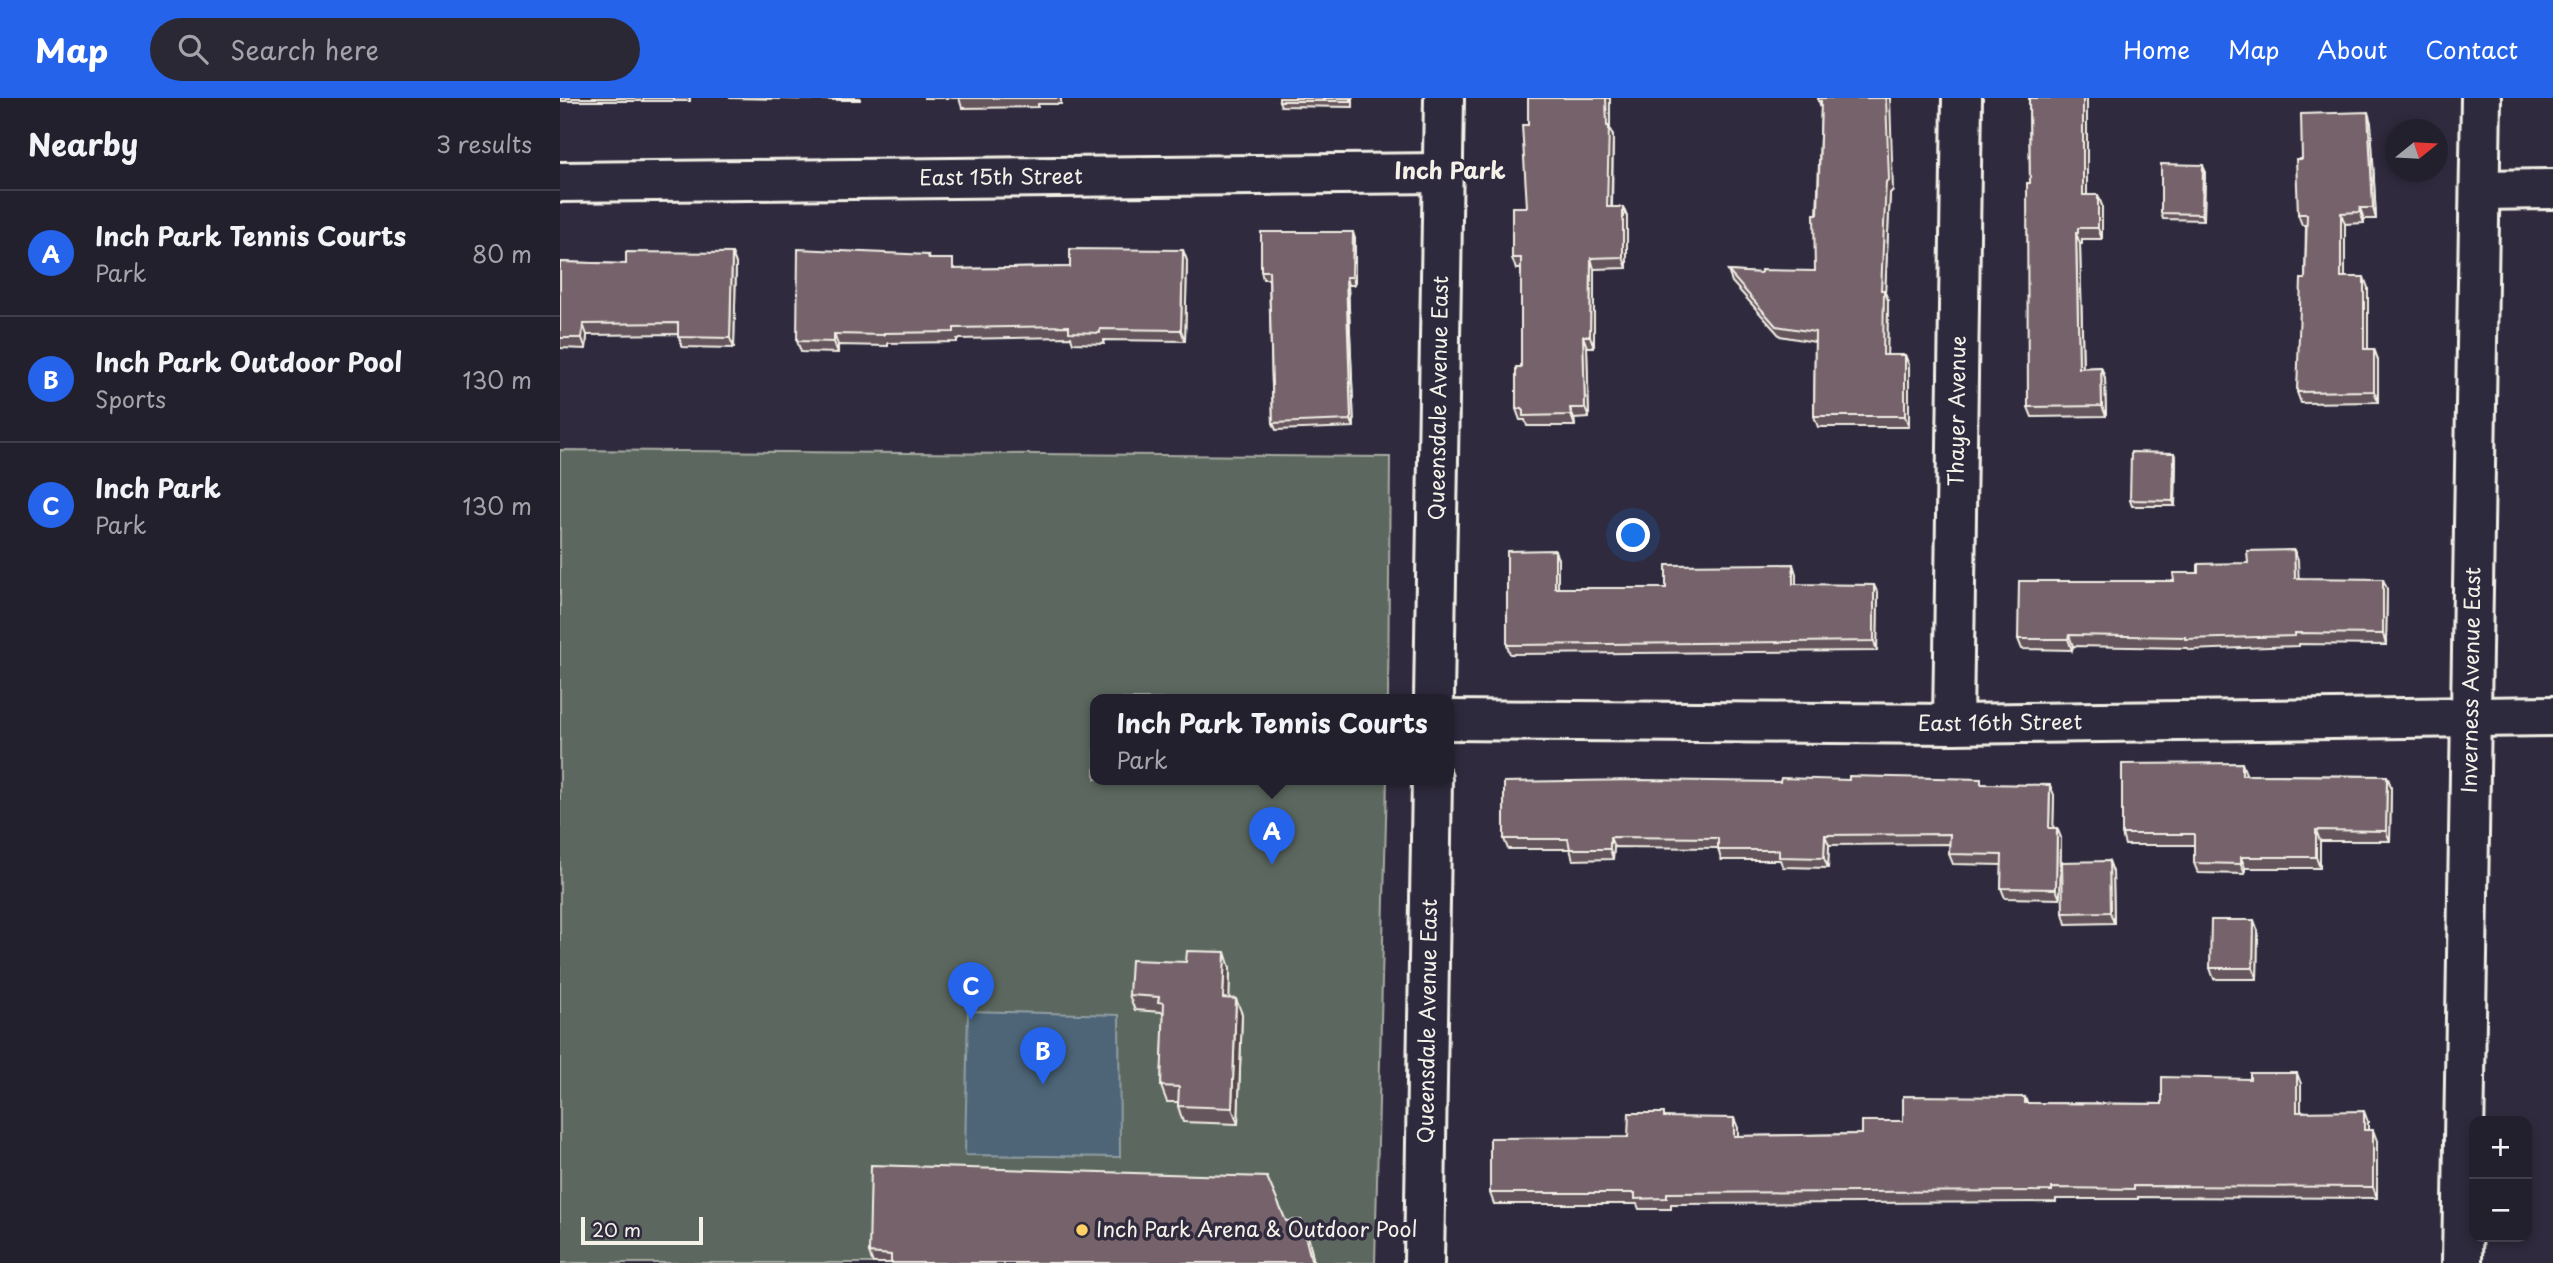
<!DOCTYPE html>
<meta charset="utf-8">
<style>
body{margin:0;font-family:"Playpen Sans",sans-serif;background:#2b2836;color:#f1f3f6}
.controls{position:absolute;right:21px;bottom:21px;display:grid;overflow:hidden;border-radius:14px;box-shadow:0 4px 10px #0003}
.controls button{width:63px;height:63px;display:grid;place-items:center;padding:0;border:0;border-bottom:2px solid #403e4a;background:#23202e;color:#f1f3f6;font:35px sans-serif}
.compass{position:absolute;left:1825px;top:21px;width:63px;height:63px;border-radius:50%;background:#23202e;box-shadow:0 4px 10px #0003;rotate:72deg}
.scale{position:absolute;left:21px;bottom:18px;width:122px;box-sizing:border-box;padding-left:7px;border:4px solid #f4f1e8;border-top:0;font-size:19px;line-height:24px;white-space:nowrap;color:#f4f1e8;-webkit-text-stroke:5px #2f2a3d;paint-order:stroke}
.you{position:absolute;left:1074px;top:438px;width:24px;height:24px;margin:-18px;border:5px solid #fff;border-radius:50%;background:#1a73e8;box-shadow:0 0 0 10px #1a73e833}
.badge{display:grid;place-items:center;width:46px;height:46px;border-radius:50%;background:#2563eb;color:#fff;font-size:23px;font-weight:700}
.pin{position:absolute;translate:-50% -58px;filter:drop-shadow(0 2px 4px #0008)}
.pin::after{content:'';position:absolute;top:37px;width:24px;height:21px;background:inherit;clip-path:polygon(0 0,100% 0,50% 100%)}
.popup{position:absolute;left:530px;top:596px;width:364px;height:91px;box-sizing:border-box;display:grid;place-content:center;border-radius:14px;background:#23202e;filter:drop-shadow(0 2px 5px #0005);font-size:23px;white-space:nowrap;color:#a3a3aa}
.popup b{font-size:26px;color:#f1f3f6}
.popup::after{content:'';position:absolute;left:50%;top:100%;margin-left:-14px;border:14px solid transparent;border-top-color:#23202e}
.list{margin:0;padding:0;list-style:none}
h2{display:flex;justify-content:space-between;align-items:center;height:91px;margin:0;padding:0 28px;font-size:30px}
h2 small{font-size:23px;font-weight:400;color:#a3a3aa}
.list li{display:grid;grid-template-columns:46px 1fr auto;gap:21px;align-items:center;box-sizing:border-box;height:126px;padding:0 28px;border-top:2px solid #403e4a}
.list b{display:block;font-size:26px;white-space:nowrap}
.list p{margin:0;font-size:23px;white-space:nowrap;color:#a3a3aa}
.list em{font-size:23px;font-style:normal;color:#a3a3aa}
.icon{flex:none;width:38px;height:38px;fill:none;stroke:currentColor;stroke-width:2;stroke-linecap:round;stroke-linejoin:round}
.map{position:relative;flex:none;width:1993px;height:1165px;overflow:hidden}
header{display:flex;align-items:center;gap:42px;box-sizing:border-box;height:98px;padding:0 35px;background:#2563eb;color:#fff}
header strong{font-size:33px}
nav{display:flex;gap:38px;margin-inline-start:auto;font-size:24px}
.search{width:490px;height:63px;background:#2b2836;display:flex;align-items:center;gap:18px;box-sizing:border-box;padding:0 24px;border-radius:38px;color:#a3a3aa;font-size:26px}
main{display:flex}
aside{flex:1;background:#23202e}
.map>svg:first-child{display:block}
</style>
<header>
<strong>Map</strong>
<div class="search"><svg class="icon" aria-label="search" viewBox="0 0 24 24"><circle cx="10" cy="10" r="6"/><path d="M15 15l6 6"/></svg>Search here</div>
<nav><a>Home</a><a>Map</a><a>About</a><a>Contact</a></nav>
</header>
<main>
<aside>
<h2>Nearby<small>3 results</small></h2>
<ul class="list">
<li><span class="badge">A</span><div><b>Inch Park Tennis Courts</b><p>Park</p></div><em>80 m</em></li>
<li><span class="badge">B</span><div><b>Inch Park Outdoor Pool</b><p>Sports</p></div><em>130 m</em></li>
<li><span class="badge">C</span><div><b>Inch Park</b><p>Park</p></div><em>130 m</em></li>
</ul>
</aside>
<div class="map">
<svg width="1993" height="1165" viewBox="0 0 1993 1165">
<rect width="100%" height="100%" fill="#2f2a3d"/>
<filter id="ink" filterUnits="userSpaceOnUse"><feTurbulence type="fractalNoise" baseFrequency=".0143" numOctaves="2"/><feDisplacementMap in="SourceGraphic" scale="14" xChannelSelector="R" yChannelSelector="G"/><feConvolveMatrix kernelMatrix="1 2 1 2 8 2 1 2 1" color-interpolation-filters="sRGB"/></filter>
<g filter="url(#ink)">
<!-- green -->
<path fill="#5b685f" stroke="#a8aca4" stroke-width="2" d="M0 352 830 359 828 601H535V681H827L815 1165H0Z"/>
<!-- water -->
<path fill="#4d6577" stroke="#909da4" stroke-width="2" d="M408 913 559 917 560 1059 405 1057Z"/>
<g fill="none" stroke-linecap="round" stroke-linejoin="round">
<defs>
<g id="street">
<path id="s1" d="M0 84 883 75"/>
<path d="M1920 92 1993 91"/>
<path id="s2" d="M874 601 884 0"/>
<path id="s3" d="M889 622 1393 626 1993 618"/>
<path id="s4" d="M1393 626 1402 0"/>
<path id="s5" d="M864 1165 872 681"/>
<path id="s6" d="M1902 1165 1921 0"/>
</g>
</defs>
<!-- street casing -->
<use href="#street" stroke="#f4f1e8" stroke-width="44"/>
<!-- street -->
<use href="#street" stroke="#2f2a3d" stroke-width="38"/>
</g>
<!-- wall -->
<path fill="#65545b" stroke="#f4f1e8" stroke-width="2" d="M0 0H130V3H0Z
M169 0H300V2H282Z
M363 0H501V6H478V9L402 10 399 0Z
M793 0V9L721 8 719 3Z
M1258 0 1333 92 1330 95 1325 195 1328 202 1327 257H1345L1349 268V329H1258L1254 318 1255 244 1220 238 1172 184 1168 173 1201 175 1255 173 1261 10Z
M1469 0H1527V97H1538L1542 108V141H1522V146H1520L1523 270 1541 269 1545 280 1546 318 1472 319 1468 309 1470 85Z
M1811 25 1816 121H1804V125L1785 126V179L1808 190V251H1814L1818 262V304L1741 305 1737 294 1745 181 1746 127H1742L1738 116 1742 61Z
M968 27 1050 32 1053 38 1052 109H1063L1067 119V170L1034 171V249H1027L1029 320 1014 321 1015 328H967L965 322H960L956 311 961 269V171H956L952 160 967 109Z
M1645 73 1644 122 1603 121 1601 115Z
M795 141V187H788L794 329 716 332 713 325 709 181H703L701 173Z
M623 152 627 163 625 243 544 242V246L513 245 511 239 397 241V244L328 245V248L278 247V255L241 254 237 243 368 157 370 161 397 171 510 169Z
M172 155 176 166 174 250 122 249 118 236 27 237 26 251 0 250V164L66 166Z
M1616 360 1615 408H1572L1570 402Z
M1734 452 1738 463V480L1827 491 1826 547 1739 546V548L1629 552 1628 550 1513 548 1512 552 1462 551 1458 541 1614 483 1638 475 1688 465Z
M998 462V490H1106L1236 476V486L1318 496 1317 553 950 556 947 547Z
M1686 676V677L1827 678 1831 689 1830 743H1760V770H1685V776L1638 775 1634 765V747H1565L1562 736Z
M1423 686 1494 697 1493 730H1497L1501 740 1500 801 1445 800 1441 790 1442 767 1393 766 1389 756 1390 746 1269 747 1268 770 1223 769 1220 762H1161L1158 750 1054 749 1053 761 1013 762 1010 751H948L944 741Z
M1549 763 1553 774 1554 825 1506 826 1503 815Z
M1698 833 1697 881H1654L1650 870Z
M670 870 669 900 682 916 678 1026 623 1024 618 1008V1004H607L601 988 604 919 602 914 575 912 569 897Z
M1741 986V1013L1808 1024V1032L1817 1043V1100L1578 1099V1101H1496V1104L1111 1106V1111H1079L1077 1106H934L930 1095 1068 1039 1105 1019 1178 1030V1038L1302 1036 1343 1023 1465 999 1467 1005 1602 1006Z
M741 1122 749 1142 754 1165H313L309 1155Z"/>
<!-- shaded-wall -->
<path fill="#52454a" stroke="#f4f1e8" stroke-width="2" d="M1046 0H1050V32L1053 38 1051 120 1047 109Z
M1326 0H1330L1333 92 1330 95 1325 195 1328 202 1327 268 1323 257 1321 192Z
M1523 0H1527V108L1523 97Z
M1808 14 1811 25 1816 121 1813 110Z
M1643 67 1645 73 1644 122 1642 116Z
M1538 97 1542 108V141L1538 130Z
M1063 109 1067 119V170L1063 159Z
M1800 110 1804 121V125L1800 114Z
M1781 115 1785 126V190L1781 179Z
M793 134 795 141V187L792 179Z
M1516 135 1520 146 1523 281 1519 270Z
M623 152 627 163 625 243 621 232Z
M172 155 176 166 174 250 170 240Z
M1031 160 1034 171V249L1030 238Z
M786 179 788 187 794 329 791 322Z
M1804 179 1808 190V262L1804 251Z
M23 226 27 237 26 251 22 240Z
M274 236 278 247V255L274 244Z
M1023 238 1027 249 1029 320 1025 310Z
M1814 251 1818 262V304L1814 293Z
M1345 257 1349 268V329L1345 318Z
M1541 269 1545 280 1546 318 1542 308Z
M1010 310 1014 321 1015 328 1011 317Z
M1614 355 1616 360 1615 408 1613 403Z
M995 452 998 462V500L995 490Z
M1734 452 1738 463 1739 490 1735 480Z
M1233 466 1236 476V495L1233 486Z
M1823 481 1827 491 1826 547 1823 536Z
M1314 487 1318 496 1317 553 1314 543Z
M1509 537 1513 548 1512 552 1508 541Z
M1682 665 1686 676V688L1682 677Z
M1827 678 1831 689 1830 743 1826 733Z
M1490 687 1494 697 1493 740 1489 730Z
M1497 730 1501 740 1500 801 1496 791Z
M1756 732 1760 743V770L1756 759Z
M1265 737 1269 747 1268 770 1264 760Z
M1050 739 1054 749 1053 761 1050 751Z
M1681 759 1685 770V776L1681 766Z
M1549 763 1553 774 1554 825 1550 814Z
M1694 822 1698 833 1697 881 1693 870Z
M665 854 670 870 669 915 663 900Z
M676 901 682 916 678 1026 672 1010Z
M1737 975 1741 986V1024L1737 1014Z
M1804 1013 1808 1024V1043L1804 1032Z
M1174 1020 1178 1030V1049L1174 1038Z
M1813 1032 1817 1043V1100L1813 1089Z
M741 1122 749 1142 754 1165H752Z"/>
<!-- building -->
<path fill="#75626a" stroke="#f4f1e8" stroke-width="2" d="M719 0H791V3H719Z
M968 0H1046L1047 28H1049L1047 109H1063V159L1031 160 1030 238H1023L1025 310H1010L1011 317 963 318V311H956V269H961V160H952V109H967L962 27H968Z
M1258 0H1326L1329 81 1326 84 1321 192H1324L1323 257H1345V318H1254L1255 234 1216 228 1168 173 1201 175V172L1255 173 1254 116H1258L1261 3H1258Z
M1469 0H1523V97H1538V130H1518V135H1516L1519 270 1541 269 1542 308 1468 309 1467 85H1470Z
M1808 14 1813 110H1800V114L1781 115V179H1804V251H1814V293L1737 294 1741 181H1745L1747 116H1738L1736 61H1742L1741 16Z
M1601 66 1643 67 1642 116 1601 115Z
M701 134H793L792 179H786L791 322 713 325 709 173H701Z
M238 151 368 157 369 161H393V171L510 169V151L623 152 621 232 540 231V235L509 234V228L394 230V234L324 235V237L274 236V244L237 243Z
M66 154 172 155 170 240 118 239V225L23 226 22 240H0V164L66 166Z
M1571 354 1614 355 1613 403 1570 402Z
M995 452V490H1106V467L1233 466V486L1314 487V543L947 547V453Z
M1734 452 1735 480 1823 481V536L1735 535V538L1625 541V539L1509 537 1508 541H1458L1459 483H1614L1613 475H1638V466L1688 465 1687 453Z
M1682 665V677L1827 678 1826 733 1756 732V759H1681V766L1634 765V736H1562V666Z
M1289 678 1421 681V686L1490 687 1489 730H1497L1496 791 1441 790 1442 757 1389 756 1390 736 1265 737 1264 760 1219 759V752H1158V740L1050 739V751H1010L1008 741H944V684L1080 682 1220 684 1221 680 1289 682Z
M1549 763 1550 814 1503 815 1502 764Z
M1651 822H1694L1693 870H1650Z
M627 853 665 854 663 900 676 901 672 1010 618 1008 619 989 601 988 604 905 598 904 599 899 569 897 571 862 626 864Z
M1690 975H1737V1014L1804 1013V1032H1813V1089L1574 1088V1091L1492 1090V1093L1107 1095V1100L1075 1101V1095H930V1040L1068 1039 1069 1015H1104V1019L1174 1020V1038L1302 1036V1023H1343V998L1465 999V1005L1602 1006V979L1690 981Z
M311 1067 707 1079 726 1123 741 1122 752 1165H331V1157L309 1155Z"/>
</g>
<!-- markers -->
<circle fill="#ffd166" stroke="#2f2a3d" stroke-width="2.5" cx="522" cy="1132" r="7"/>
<g text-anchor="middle" stroke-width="7" stroke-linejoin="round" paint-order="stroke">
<!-- street labels -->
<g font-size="21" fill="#f4f1e8" stroke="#2f2a3d">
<text dy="7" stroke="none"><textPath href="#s1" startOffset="441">East 15th Street</textPath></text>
<text dy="7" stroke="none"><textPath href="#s2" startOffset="301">Queensdale Avenue East</textPath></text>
<text dy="7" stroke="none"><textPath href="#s4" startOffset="313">Thayer Avenue</textPath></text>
<text dy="7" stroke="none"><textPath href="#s6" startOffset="583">Inverness Avenue East</textPath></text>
<text dy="7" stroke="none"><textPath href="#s3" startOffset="551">East 16th Street</textPath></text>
<text dy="7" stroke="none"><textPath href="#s5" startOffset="242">Queensdale Avenue East</textPath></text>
</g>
<!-- poi labels -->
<g font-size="21" fill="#f4f1e8" stroke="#2f2a3d" text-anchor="start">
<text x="536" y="1139">Inch Park Arena &amp; Outdoor Pool</text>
</g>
<!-- neighbourhood labels -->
<g font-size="23" font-weight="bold" fill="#f4f1e8" stroke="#2f2a3d">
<text x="890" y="81">Inch Park</text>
</g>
</g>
</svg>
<div class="controls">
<button>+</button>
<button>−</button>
</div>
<svg class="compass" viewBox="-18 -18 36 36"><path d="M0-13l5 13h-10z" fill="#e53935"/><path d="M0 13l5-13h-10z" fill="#a3a3aa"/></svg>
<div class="scale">20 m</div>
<div class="you"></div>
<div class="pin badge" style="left:712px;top:767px">A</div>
<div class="popup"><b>Inch Park Tennis Courts</b>Park</div>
<div class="pin badge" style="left:483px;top:987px">B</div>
<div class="pin badge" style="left:411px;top:922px">C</div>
</div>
</main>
